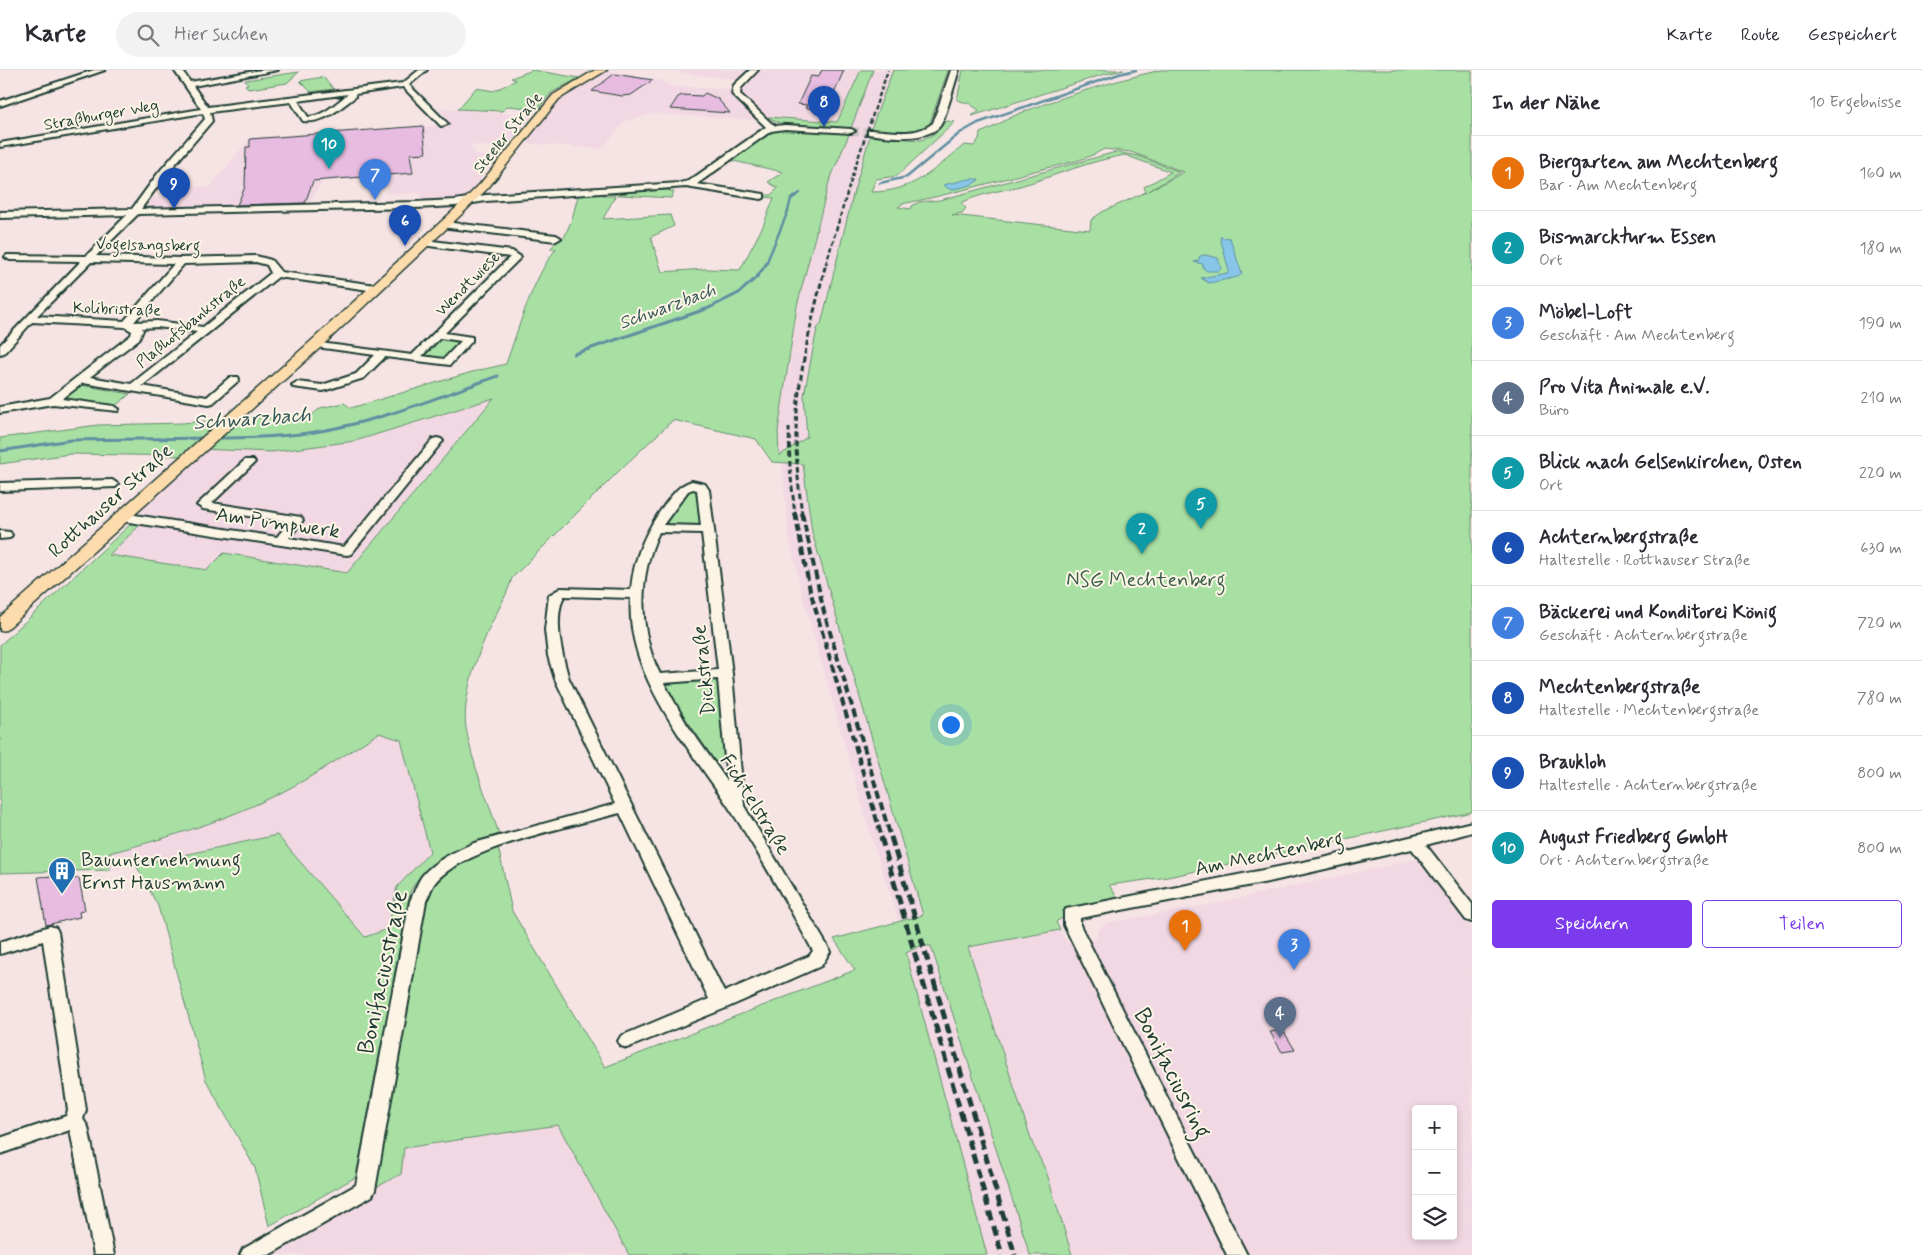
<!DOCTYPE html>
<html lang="de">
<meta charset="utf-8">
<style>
body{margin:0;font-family:Mynerve,sans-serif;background:#f2f2f3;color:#2b2b33}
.controls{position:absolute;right:15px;bottom:15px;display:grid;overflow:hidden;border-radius:5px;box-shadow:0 2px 8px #0003}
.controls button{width:45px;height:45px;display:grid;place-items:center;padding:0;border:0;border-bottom:1px solid #e1e1e2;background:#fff;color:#2b2b33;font:25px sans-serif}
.you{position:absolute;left:950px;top:654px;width:18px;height:18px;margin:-12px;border:4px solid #fff;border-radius:50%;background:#1a73e8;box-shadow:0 0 0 8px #1a73e833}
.badge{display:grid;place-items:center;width:32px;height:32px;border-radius:50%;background:#7c3aed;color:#fff;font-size:16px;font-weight:700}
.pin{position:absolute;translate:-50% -41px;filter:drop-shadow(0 1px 2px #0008)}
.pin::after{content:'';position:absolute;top:26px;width:18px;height:15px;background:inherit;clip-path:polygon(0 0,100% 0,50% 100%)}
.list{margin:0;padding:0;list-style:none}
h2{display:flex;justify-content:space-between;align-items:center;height:65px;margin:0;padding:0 20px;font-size:21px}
h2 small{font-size:16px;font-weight:400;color:#7c7c81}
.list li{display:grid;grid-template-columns:32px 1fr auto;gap:15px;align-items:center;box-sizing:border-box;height:75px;padding:0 20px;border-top:1px solid #e1e1e2}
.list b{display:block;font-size:19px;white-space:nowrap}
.list p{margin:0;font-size:16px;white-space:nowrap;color:#7c7c81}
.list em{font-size:16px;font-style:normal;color:#7c7c81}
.actions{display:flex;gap:10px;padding:15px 20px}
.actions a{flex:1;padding:11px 0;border:1px solid #7c3aed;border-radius:5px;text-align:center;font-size:18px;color:#7c3aed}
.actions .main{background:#7c3aed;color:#fff}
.icon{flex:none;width:28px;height:28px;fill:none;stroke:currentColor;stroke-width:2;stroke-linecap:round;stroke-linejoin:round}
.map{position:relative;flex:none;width:1472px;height:1185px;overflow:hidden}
header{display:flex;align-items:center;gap:30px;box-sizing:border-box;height:70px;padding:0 25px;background:#fff;border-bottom:1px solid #e1e1e2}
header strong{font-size:24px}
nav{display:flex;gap:28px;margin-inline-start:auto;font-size:18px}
.search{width:350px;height:45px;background:#f2f2f3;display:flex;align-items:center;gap:12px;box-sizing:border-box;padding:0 18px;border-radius:28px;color:#7c7c81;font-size:19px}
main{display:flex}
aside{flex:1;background:#fff}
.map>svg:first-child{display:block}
</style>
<header>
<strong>Karte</strong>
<div class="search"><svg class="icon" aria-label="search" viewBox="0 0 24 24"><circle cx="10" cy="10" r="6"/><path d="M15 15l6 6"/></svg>Hier suchen</div>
<nav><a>Karte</a><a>Route</a><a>Gespeichert</a></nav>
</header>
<main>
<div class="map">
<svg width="1472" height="1185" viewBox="0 0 1472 1185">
<rect width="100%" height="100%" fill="#f6e4e4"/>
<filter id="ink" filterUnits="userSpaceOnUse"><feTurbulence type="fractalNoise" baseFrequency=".02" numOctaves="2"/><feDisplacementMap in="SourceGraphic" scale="10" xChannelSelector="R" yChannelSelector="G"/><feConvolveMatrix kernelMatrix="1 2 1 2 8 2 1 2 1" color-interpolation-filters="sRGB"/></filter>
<g filter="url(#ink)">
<!-- built -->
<path fill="#f2d8e3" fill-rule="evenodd" d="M604 0 660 10 670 16 738 19 746 10 678 3 682 0H861L837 52 768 47H760L756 50 653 44 625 51 602 79 520 73 556 30Z
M873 0H893L871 59 824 238 811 302 809 366 779 386 778 361 797 236 829 112Z
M437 38 533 45 505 78 470 75 477 85 499 86 491 94 468 128 420 132V123L386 124 389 105 323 111 308 135 144 139 153 128H179L187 117H210L250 68 425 57 448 53Z
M495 327 347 503 224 483 207 501 108 485 144 451 123 447 200 379 271 382 355 371 440 346Z
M782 393 803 394 812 462 923 845 899 852 872 770 802 525 788 461Z
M379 663 401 670 430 782 397 817 388 858 366 867 277 765 110 800 109 783 189 760 254 736 293 717Z
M1417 789 1472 858V1185H1072L1046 1101 1033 1075 968 877 1060 860 1067 873 1097 869V863L1101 857 1107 853 1212 834ZM1416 1039H1453V1166H1416Z
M920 876H931L1030 1185H987L906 883Z
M559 1055 629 1185H261L302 1160 404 1078Z"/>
<!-- green -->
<path fill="#a8e0a4" stroke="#648e6c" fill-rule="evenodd" d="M533 0 579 8 551 23 538 39 508 36 502 41 458 39 476 18 494 21 516 10 511 8Z
M861 0H873L851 58 780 53 774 51 768 47 837 52Z
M893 0H948L928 59 907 63 871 59Z
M963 0H1124L1105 4 972 46 979 40 970 34 957 30Z
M1161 0H1472V742L1168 807 1109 815 1122 834 1071 842 1056 852 1060 860 968 877 1033 1075 1046 1101 1072 1185H1030L931 876H920L906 883 987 1185H629L558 1055 404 1078 401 1104 373 1119 429 810 497 772 512 841 605 997 855 900 834 869 923 845 812 462 803 394 772 392 756 369 673 350 624 396 512 508C506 529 493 547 485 568 475 592 462 631 466 658 472 694 488 730 499 764 464 776 427 787 410 822L356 1107 269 1156 255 1098 206 1010 158 836 136 795 277 765 365 867 388 859 397 817 430 782 401 670 379 663C350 681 322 701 292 717 234 748 172 767 109 783L110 800 0 803V575L135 450 144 451 109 485 207 500 224 483 347 503 494 328 355 371 271 382 200 379 188 386 70 384 0 394V368L98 355 182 353 251 347 295 349 310 347 320 338 344 333 351 338 472 302 506 294C518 260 533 207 556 179H550L560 168H564L572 149 579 122 600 121 604 126H615L603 149 670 145 674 156 651 167 662 202 705 199 740 200 763 156 774 128 760 127 763 125H771L778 118 768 112 783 102 729 90 770 61 779 59 838 63 850 62 829 112 797 236 778 361 779 386 807 367 804 325 817 259 821 254 854 121 870 66 921 70 936 63 946 51 955 52 897 106 876 109 871 122C913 122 934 100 964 75L974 76 979 69 980 63C994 58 1004 50 1018 44 1064 26 1113 11 1161 0ZM1104 79 1131 82 1184 102 1149 121 1180 102 1138 86 1116 82 940 130 919 132 912 136 911 139 898 137 902 134C948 125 993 112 1038 100 1059 95 1085 91 1104 79ZM1125 85 1171 102 1144 117 1146 122 1102 142 1091 150 1090 160 952 145 962 143 966 138 961 133C979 124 1000 121 1020 116 1055 106 1089 91 1125 85Z
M299 2 287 13 249 19 245 15 248 14 245 10Z
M323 7 334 19 311 22 300 11Z
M667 120 674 122 671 128 605 124Z
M439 268 461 272 443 290 421 287Z
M81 315 130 324 114 337 65 328Z
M694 419 698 421 700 454 697 456 666 454 688 420Z
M713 609 717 612 724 690 721 693 715 691 682 643 665 614 666 612Z"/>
<!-- water -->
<path fill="#88c6e9" stroke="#5e8fa1" d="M969 109H979V110L971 115 951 120 943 115Z
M1220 167 1230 168 1242 204 1238 207 1209 213 1201 208 1228 203 1229 201Z
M1205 185 1218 188 1221 198 1219 201H1207L1203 198V194L1194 192 1198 191 1200 186Z"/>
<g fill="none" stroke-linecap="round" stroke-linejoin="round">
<!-- stream-far1 -->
<path stroke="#5e8fa1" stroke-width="2.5" d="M880 113 907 107 960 63 978 53 1119 4 1136 0
M766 194 788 141 791 129 800 123"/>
<!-- stream -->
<path stroke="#5e8fa1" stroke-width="3" d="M574 284 709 238 739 223 757 207 767 193
M215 368C248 368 282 367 315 362 378 352 438 327 498 306
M0 381 71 370 208 368"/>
</g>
<!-- building -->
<path fill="#e8bce1" stroke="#1f3d34" d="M822 0H844L831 30H839L835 40 805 38 807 35 798 34 811 6 818 7Z
M614 4 653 10 631 25 622 26 592 21Z
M705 23 718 29 730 43 670 39 678 27 682 25 702 26Z
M423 56 426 83 410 84 413 103 313 111 305 133 237 135 245 117 246 77H250V69Z
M73 805 74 809 79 808 85 840 79 842 80 847 46 855 38 807Z
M1283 960 1295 980 1282 982 1270 962Z"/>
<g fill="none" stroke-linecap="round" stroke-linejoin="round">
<!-- minor-tunnel -->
<path stroke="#cbc3c1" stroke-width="8" stroke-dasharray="8 4.5" stroke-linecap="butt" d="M851 61 871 62"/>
<defs>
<path id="minor" d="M94 0H105L0 36V31Z
M174 0H182L190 12 261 0H278L193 16 208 37 403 13 419 0H427L409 15 448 54 441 56 403 17 355 24V27C340 38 324 54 303 51L291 32 210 42 212 51 165 106 141 139 415 132 455 130 486 125 680 113 689 111 766 57 732 24 734 15 750 0H758L741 18 740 24 771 53 776 56 785 55 851 59 855 61 851 63 785 59 771 61 697 114 764 124V128L761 129 686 117 486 131 455 136 415 138 138 144 96 186 181 188 256 186 271 190 281 202 376 215 381 218 376 221 278 207 142 316 207 327 230 307H238L239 309 238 311 213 333 209 334 83 313 62 329 114 336 119 339 118 341 53 334 0 343V337L50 328 131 265 132 261 125 257 32 252 4 283 0 284V275L81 191 10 190 5 187 7 185 86 186 127 145 0 148V142L132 139 159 102 205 49 203 43 0 77V73L201 39ZM348 24C336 33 324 46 308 47L298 31ZM91 192 174 194 124 251 37 246ZM256 192 267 195 271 203 203 257 157 251 134 252 184 194ZM157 257 197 262 131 314 90 307 139 269 143 260 142 258Z
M951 0H959C955 12 946 47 940 56 926 72 887 67 868 64V60H871C892 61 915 67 933 53Z
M444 152 556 165 561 168 556 171 441 157V153Z
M425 170 512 181 521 187 445 263 472 267V271L450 295 385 287 364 308 323 321 293 317 292 315 297 312 322 315 356 304 375 285 316 277 312 276 311 274 312 272 412 285 510 187 422 175V171ZM440 268 461 271 444 289 422 286Z
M437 368 441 369 443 371 441 373 351 484 347 485 122 451 116 447 122 443 277 467 289 452 203 439 197 435 245 390H253L255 392 253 394 212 433 301 447 303 450 289 468 344 477 433 369Z
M112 410 118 414 116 417 0 421V413Z
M692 411 705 414 709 420 732 604 744 736 828 877 830 882 821 896 726 938 627 978 621 976 618 971 621 966 709 929 620 743C576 755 460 778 434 814 431 818 429 826 426 831L375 1120 372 1126 269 1185H240L243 1179 356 1115 410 831C414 823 417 813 422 806 435 790 456 781 474 773L615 734 555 609 548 586 545 560 549 525 561 518 631 520C634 486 646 460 666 433 674 423 679 415 692 411ZM693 419 697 420 701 456 663 455 688 421ZM659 462 702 463 718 600 660 604C638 560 638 506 659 462ZM564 526 631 528C624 610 700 689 741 756 767 797 790 839 813 881L809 886 724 922 569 609C562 585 553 549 564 526ZM718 609 727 711 686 653 664 613Z
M0 461 10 462 12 465 10 468 0 469Z
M1472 752V762L1426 775 1472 834V852L1466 850 1412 779 1273 811 1080 848V855L1247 1185H1227L1064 855V843L1066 839 1323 788Z
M50 856 56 858 58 862 86 1040 83 1049 88 1057 114 1185H94L70 1060 0 1084V1068L66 1046 68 1040 43 871 0 884V872Z"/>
<path id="major" d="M595 0H607L559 29 488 118 464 142 321 277 6 560 0 561V547L311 271 456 138 480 114 553 25Z"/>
</defs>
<!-- minor casing -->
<use href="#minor" stroke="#1f3d34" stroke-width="4"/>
<!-- major casing -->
<use href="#major" stroke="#1f3d34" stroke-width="3"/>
<!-- minor -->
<use href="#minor" fill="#fcf5e5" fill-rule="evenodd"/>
<!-- major -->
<use href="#major" fill="#fcdcac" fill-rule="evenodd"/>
<!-- rail-far3 -->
<path stroke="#1f3d34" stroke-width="2.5" stroke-dasharray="4.5 2.5" stroke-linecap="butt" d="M826 194 855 97 888 0"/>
<!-- rail-far2 -->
<path stroke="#1f3d34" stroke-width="3" stroke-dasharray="5.5 3" stroke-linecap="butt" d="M789 357 790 398 795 445
M802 445C798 410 794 375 797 341 801 291 814 241 826 193"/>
<!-- rail-far1 -->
<path stroke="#1f3d34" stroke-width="4" stroke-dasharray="8 4" stroke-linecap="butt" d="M795 443 810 520 882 768
M802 443 824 542 891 768"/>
<!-- rail -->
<path stroke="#1f3d34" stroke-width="5" stroke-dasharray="10 5" stroke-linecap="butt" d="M881 767 1002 1185
M891 767 1015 1185"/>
</g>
</g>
<!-- icons -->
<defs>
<symbol id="building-pin" viewBox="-11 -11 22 30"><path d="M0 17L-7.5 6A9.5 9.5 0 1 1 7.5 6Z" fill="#1f6fb2" stroke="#fcf5e5"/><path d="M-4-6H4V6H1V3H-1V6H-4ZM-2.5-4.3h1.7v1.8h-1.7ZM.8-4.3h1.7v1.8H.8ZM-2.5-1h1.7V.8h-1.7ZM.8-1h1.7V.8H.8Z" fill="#fff"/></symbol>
</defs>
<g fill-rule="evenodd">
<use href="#building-pin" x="46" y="785" width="32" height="43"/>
</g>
<g text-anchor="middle" stroke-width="4" stroke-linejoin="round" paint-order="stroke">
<!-- far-street labels -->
<g font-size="16" fill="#1f3d34" stroke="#fcf5e5">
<text transform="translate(101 44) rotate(-10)" y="6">Straßburger Weg</text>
<text transform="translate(507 62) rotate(-51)" y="6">Steeler Straße</text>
<text transform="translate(148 174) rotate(1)" y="6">Vogelsangsberg</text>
<text transform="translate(467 213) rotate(-45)" y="6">Wendtwiese</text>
<text transform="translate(117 238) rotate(2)" y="6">Kolibristraße</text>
<text transform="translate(190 251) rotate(-39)" y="6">Plaßhofsbankstraße</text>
</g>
<!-- far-water labels -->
<g font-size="18" font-style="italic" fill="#345858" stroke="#fcf5e5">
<text transform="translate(667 236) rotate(-20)" y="6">Schwarzbach</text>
</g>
<!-- street labels -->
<g font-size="20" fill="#1f3d34" stroke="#fcf5e5">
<text transform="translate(110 430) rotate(-42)" y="7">Rotthauser Straße</text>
<text transform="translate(278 452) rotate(8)" y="7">Am Pumpwerk</text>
<text transform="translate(703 600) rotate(-96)" y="7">Dickstraße</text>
<text transform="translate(756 734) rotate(58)" y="7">Fichtelstraße</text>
<text transform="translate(1269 783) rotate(-12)" y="7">Am Mechtenberg</text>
</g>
<!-- park labels -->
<g font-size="20" fill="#3a5e4a" stroke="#fcf5e5">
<text x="1146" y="516">NSG Mechtenberg</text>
</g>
<!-- poi labels -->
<g font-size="20" fill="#1f3d34" stroke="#fcf5e5" text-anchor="start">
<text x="81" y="796">Bauunternehmung<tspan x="81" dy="23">Ernst Hausmann</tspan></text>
</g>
<!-- water labels -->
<g font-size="21" font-style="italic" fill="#345858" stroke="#fcf5e5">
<text transform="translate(252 348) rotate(-4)" y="7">Schwarzbach</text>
</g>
<!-- near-street labels -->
<g font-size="24" fill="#1f3d34" stroke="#fcf5e5">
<text transform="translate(382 902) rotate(-78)" y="8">Bonifaciusstraße</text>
<text transform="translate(1173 1003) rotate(63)" y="8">Bonifaciusring</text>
</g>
</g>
</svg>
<div class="controls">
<button>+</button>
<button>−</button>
<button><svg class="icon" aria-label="layers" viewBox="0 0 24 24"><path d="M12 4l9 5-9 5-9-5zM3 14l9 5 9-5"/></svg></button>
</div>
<div class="you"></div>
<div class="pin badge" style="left:1185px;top:881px;background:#e8710a">1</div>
<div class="pin badge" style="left:1142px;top:484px;background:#0f9aa8">2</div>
<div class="pin badge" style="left:1294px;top:900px;background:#3f7fe0">3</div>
<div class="pin badge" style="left:1280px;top:968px;background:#5c6f8a">4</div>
<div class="pin badge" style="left:1201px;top:459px;background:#0f9aa8">5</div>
<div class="pin badge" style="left:405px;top:176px;background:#1a4fb4">6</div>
<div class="pin badge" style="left:375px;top:130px;background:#3f7fe0">7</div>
<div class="pin badge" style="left:824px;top:57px;background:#1a4fb4">8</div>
<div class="pin badge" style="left:174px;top:139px;background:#1a4fb4">9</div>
<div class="pin badge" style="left:329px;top:99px;background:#0f9aa8">10</div>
</div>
<aside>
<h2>In der Nähe<small>10 Ergebnisse</small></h2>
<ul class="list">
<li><span class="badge" style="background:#e8710a">1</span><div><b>Biergarten am Mechtenberg</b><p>Bar · Am Mechtenberg</p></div><em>160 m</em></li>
<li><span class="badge" style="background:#0f9aa8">2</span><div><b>Bismarckturm Essen</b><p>Ort</p></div><em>180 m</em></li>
<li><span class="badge" style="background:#3f7fe0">3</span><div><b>Möbel-Loft</b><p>Geschäft · Am Mechtenberg</p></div><em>190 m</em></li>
<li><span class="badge" style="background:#5c6f8a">4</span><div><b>Pro Vita Animale e.V.</b><p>Büro</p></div><em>210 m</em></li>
<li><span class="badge" style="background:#0f9aa8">5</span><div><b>Blick nach Gelsenkirchen, Osten</b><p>Ort</p></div><em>220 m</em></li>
<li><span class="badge" style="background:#1a4fb4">6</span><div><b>Achternbergstraße</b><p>Haltestelle · Rotthauser Straße</p></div><em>630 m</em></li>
<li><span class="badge" style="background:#3f7fe0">7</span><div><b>Bäckerei und Konditorei König</b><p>Geschäft · Achternbergstraße</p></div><em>720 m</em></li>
<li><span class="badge" style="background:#1a4fb4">8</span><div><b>Mechtenbergstraße</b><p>Haltestelle · Mechtenbergstraße</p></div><em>780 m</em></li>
<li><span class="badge" style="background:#1a4fb4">9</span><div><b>Braukloh</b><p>Haltestelle · Achternbergstraße</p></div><em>800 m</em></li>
<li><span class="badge" style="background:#0f9aa8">10</span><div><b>August Friedberg GmbH</b><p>Ort · Achternbergstraße</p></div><em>800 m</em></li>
</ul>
<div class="actions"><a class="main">Speichern</a><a>Teilen</a></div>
</aside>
</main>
